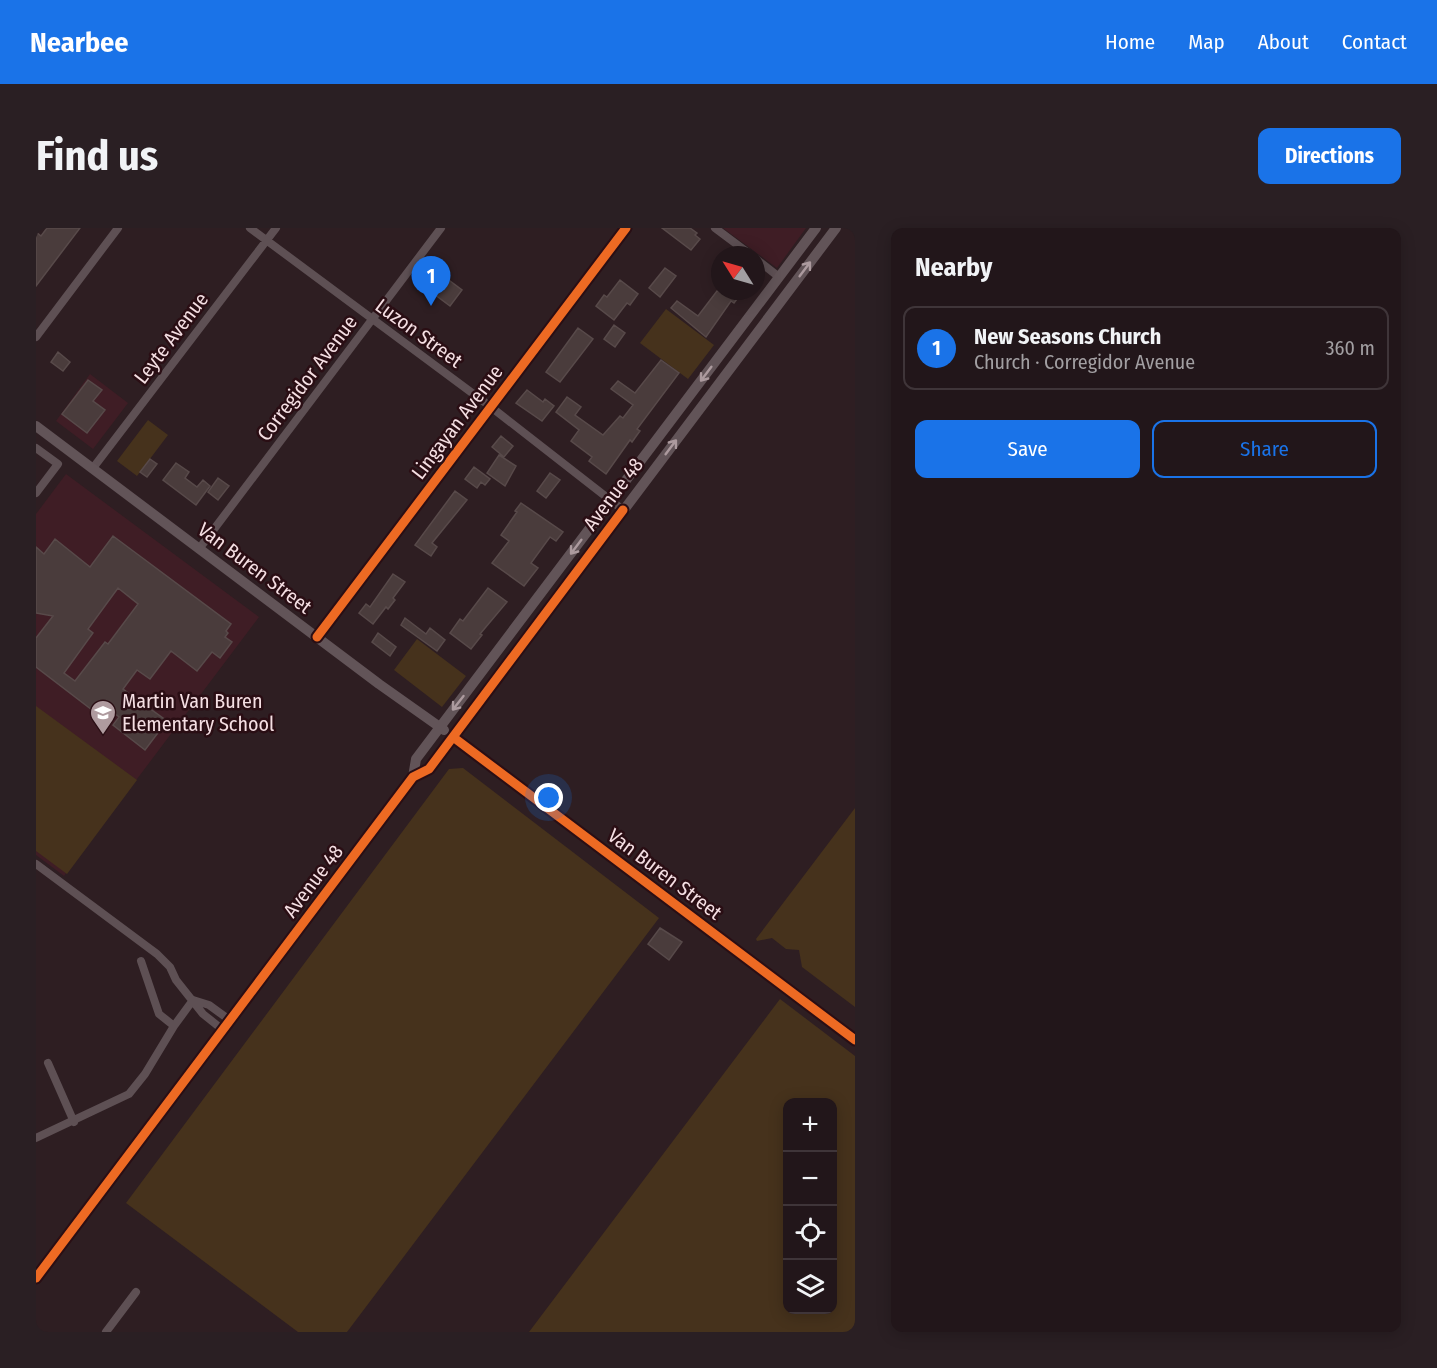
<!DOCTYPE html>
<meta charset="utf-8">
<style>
body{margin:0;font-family:"Fira Sans Condensed",sans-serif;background:#2a1f23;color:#f1f3f6}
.controls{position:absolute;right:18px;bottom:18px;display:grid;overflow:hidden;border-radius:12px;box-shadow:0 3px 15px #0003}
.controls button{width:54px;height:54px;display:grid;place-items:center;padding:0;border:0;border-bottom:2px solid #3f3539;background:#22161a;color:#f1f3f6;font:30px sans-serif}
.compass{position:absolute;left:675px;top:18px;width:54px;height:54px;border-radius:50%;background:#22161a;box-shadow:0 3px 15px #0003;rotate:307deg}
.you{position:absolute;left:513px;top:570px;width:21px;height:21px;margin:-15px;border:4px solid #fff;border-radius:50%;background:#1a73e8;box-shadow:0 0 0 9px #1a73e833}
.badge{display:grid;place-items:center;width:39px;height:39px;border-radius:50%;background:#1a73e8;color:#fff;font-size:20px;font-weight:700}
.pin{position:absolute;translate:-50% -50px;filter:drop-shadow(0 2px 3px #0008)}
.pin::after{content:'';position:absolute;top:32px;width:21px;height:18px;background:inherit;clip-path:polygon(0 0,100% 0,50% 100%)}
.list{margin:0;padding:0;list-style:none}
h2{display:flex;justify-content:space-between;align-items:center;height:78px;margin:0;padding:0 24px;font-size:26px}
h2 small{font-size:20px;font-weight:400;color:#a29fa2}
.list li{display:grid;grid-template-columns:39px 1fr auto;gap:18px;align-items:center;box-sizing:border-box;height:84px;margin:0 12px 12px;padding:0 12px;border:2px solid #3f3539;border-radius:12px}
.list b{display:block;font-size:22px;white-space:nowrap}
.list p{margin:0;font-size:20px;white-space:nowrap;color:#a29fa2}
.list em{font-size:20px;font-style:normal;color:#a29fa2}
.actions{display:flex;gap:12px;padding:18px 24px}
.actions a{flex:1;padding:14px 0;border:2px solid #1a73e8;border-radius:12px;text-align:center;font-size:21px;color:#1a73e8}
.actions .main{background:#1a73e8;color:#fff}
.icon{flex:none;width:33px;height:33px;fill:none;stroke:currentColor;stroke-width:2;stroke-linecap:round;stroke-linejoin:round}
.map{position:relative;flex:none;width:819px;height:1104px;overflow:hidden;border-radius:12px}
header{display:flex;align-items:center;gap:36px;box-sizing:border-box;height:84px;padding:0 30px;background:#1a73e8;color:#fff}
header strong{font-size:28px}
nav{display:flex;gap:33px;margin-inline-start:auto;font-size:21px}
.intro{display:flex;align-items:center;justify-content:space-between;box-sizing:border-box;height:144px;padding:0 36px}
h1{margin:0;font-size:42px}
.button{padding:15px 27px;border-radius:12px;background:#1a73e8;color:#fff;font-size:21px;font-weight:700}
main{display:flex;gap:36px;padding:0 36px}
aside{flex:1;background:#22161a;border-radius:12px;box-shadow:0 3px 15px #0003}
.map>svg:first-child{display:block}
</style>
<header>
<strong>Nearbee</strong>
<nav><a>Home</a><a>Map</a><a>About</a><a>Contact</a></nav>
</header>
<div class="intro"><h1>Find us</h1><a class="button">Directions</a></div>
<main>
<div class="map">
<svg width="819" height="1104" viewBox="0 0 819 1104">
<rect width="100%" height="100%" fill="#2e1e22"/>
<!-- built -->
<path fill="#3f1d25" d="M687 0H770L741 40Z
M54 146 92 175 57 221 20 193Z
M30 246 223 389 28 648 0 627V286Z"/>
<!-- green -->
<path fill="#46321c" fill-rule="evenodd" d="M630 81 678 117 652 151 604 115Z
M112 192 132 207 101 248 81 233Z
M381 411 430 448 406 479 358 442Z
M0 478 101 552 31 646 0 623Z
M427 540 623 690 311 1104H262L90 975 413 541Z
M819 580V779L766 739 763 722 750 721 736 710 721 713 720 711Z
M744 771 819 828V1104H493ZM752 874H796V1082H752Z"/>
<!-- building -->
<path fill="#4a3c3c" stroke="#584a4a" stroke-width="1.5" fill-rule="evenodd" d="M11 0H44L0 58V4L5 8Z
M626 0H654L661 5 659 7 664 11 655 22Z
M629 40 640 48 624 69 613 60Z
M398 41 426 62 414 78 386 57Z
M584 52 602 66 594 77 591 75 578 92 560 78 568 67 571 69Z
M681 63H707L698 75 695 73 670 109 635 80 641 73 662 88Z
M578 97 589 105 579 119 568 111Z
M542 100 557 111 524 154 510 144Z
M22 124 34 134 27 143 15 134Z
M625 132 643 145 601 201 604 203 601 207 596 214 594 212 570 246 553 233 556 229 535 213 543 202 520 184 531 169 545 179 539 187 567 207 584 188 587 190 597 177 575 161 582 153 599 165Z
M52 152 66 162 57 173 69 182 51 205 26 186Z
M491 162 507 174 509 171 518 178 506 193 480 175Z
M465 208 477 218 468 229 456 219Z
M463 227 480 238 469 258 451 245Z
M114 231 121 236 111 249 104 244Z
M140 235 153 244 149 250 161 259 167 252 174 258 160 277 127 252Z
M438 239 454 251 449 257 445 254 441 260 429 251Z
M514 245 524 252 510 270 501 263Z
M182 250 193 258 182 272 172 264Z
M419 263 431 272 396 315 401 319 395 328 379 317Z
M485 275 527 304 520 313 514 309 495 335 502 340 488 358 456 335 473 313 465 307 481 284 479 283Z
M77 308 195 396 190 403 192 405 189 409 196 414 184 430 176 424 161 443 135 423 114 451 101 442 87 461 131 493 109 522 77 497 83 489 67 476 60 485 0 439V410L17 388 0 385V319L8 326 19 311 54 339ZM82 360 102 376 72 416 69 414 39 453 28 445 57 405 52 401Z
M357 346 369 354 357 370 359 372 352 381 350 379 337 396 323 385 330 376 334 379Z
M452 360 471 374 444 406 446 407 435 421 414 405 424 391 427 393Z
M369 390 390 406 394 400 409 412 401 423 365 397Z
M342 405 360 419 354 428 336 414Z
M624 700 646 714 633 732 612 716Z"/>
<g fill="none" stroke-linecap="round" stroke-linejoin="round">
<!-- minor -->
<path stroke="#5e5054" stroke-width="8" d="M214 0 455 179 587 282
M679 0 715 27
M720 31 743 49
M0 109 82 0
M0 220 22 236 0 265
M57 240 240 0
M163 321 405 0
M281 409 590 0
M0 636 121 726 134 739 140 752 167 786 187 802
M105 733 123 786 138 798
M157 772 173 777 195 793
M12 835 38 894
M0 910 93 866 109 846 138 798 157 772
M70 1104 100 1064"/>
<!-- tertiary -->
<path stroke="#5e5054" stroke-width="9" d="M417 509 819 812"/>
<!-- secondary -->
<path stroke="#625458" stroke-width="10" d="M0 198 343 456 408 502
M377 549 380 531 780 0
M0 1050 377 549 393 541 800 0"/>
<defs>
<path id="cycleway" d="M281 409 590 0
M417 509 819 812
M0 1050 377 549 393 541 587 282"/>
</defs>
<!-- cycleway casing -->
<use href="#cycleway" stroke="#2a0e14" stroke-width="13"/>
<!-- cycleway -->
<use href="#cycleway" stroke="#ed6a23" stroke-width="9"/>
</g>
<!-- one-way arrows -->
<defs><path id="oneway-shaft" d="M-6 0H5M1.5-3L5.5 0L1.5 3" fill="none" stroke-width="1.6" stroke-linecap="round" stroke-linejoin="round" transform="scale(1.5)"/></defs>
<g stroke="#ac9a9e">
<use href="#oneway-shaft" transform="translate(769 41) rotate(-53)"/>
<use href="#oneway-shaft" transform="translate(670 146) rotate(127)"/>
<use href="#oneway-shaft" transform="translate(635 219) rotate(-53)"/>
<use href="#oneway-shaft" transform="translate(540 319) rotate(127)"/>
<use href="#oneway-shaft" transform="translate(422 475) rotate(128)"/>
</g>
<!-- icons -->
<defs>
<symbol id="school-pin" viewBox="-11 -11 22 30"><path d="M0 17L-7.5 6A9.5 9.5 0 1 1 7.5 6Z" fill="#af9b9f" stroke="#2a0e14"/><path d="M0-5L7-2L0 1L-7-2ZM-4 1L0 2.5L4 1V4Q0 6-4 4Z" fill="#fff"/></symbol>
</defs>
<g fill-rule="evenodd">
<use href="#school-pin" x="52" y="470" width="30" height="40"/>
</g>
<g text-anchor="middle" stroke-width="5" stroke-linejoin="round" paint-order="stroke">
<!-- street labels -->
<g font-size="20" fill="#f5dfe3" stroke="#2a0e14">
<text transform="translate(383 105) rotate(36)" y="7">Luzon Street</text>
<text transform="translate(135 110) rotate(-53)" y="7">Leyte Avenue</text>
<text transform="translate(271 150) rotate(-53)" y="7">Corregidor Avenue</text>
<text transform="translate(421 194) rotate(-53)" y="7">Lingayan Avenue</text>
<text transform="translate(577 266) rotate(-53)" y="7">Avenue 48</text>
<text transform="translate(219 340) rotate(37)" y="7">Van Buren Street</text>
<text transform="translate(629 646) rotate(37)" y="7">Van Buren Street</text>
<text transform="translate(277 653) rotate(-53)" y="7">Avenue 48</text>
</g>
<!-- poi labels -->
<g font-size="20" fill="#f5dfe3" stroke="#2a0e14" text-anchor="start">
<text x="86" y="480">Martin Van Buren<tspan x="86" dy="23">Elementary School</tspan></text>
</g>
</g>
</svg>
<div class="controls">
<button>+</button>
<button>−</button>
<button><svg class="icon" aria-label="locate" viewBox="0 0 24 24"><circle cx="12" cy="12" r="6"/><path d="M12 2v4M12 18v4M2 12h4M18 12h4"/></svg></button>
<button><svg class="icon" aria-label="layers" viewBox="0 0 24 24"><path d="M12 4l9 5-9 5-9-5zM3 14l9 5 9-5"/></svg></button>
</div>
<svg class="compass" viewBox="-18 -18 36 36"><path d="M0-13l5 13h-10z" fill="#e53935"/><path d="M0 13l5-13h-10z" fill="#a29fa2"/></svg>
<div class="you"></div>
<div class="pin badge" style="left:395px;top:78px">1</div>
</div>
<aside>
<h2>Nearby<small></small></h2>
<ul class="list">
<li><span class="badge">1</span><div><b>New Seasons Church</b><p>Church · Corregidor Avenue</p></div><em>360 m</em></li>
</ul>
<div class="actions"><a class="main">Save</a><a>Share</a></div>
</aside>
</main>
